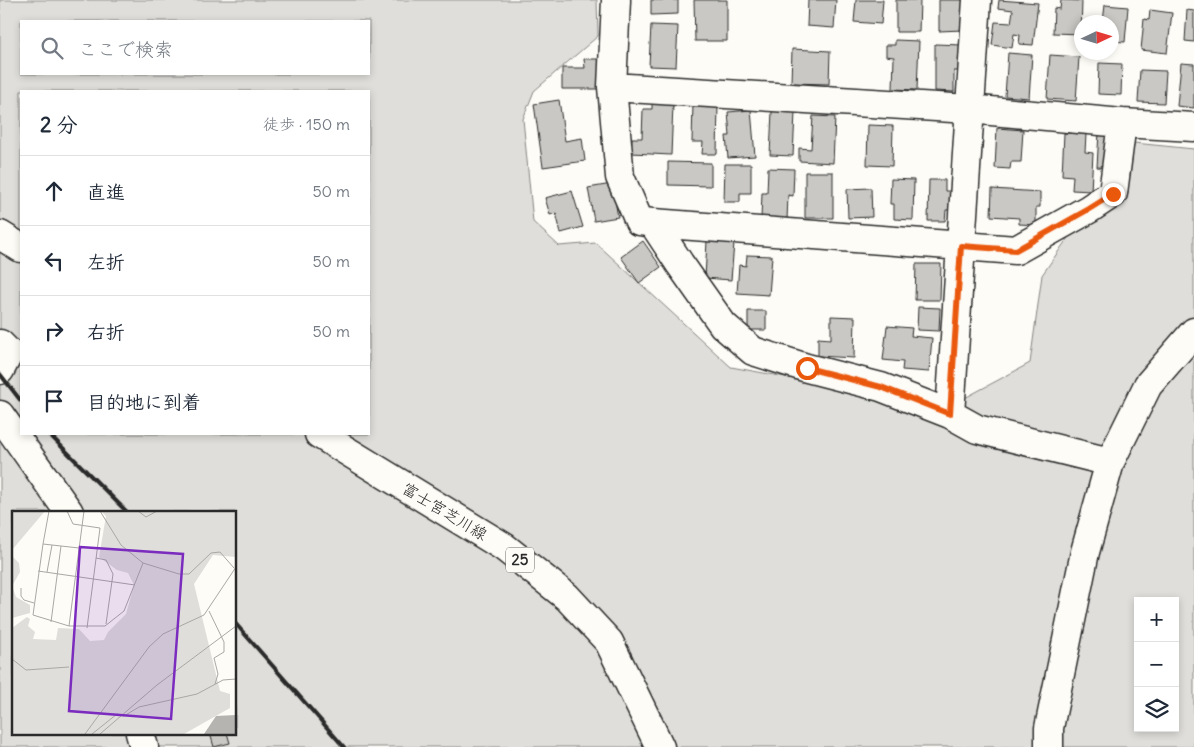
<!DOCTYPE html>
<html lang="ja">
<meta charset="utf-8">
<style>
body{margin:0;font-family:Delius,"Klee One",sans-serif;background:#f6f6f7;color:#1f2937}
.controls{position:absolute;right:15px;bottom:15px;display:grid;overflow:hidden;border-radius:0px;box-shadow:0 2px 8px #0003}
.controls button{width:45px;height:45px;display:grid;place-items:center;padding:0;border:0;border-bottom:1px solid #e0e1e3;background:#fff;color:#1f2937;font:25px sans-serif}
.compass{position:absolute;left:1074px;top:15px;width:45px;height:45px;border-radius:50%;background:#fff;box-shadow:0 2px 8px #0003;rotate:86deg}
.stop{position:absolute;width:15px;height:15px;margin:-11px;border:4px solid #ea580c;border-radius:50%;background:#fff}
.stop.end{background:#ea580c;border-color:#fff;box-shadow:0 1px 5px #0008}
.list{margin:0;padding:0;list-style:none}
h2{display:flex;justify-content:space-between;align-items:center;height:65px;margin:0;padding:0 20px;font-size:21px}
h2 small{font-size:16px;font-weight:400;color:#747a83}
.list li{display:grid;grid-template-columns:32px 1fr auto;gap:15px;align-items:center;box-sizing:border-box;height:70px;padding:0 20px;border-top:1px solid #e0e1e3}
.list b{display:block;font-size:19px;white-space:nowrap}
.list em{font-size:16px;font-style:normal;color:#747a83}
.icon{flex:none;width:28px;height:28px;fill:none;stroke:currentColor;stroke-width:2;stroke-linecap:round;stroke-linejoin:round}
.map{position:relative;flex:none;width:1194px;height:747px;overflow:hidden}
.search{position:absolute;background:#fff;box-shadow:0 2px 8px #0003;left:20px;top:20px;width:350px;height:55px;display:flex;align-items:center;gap:12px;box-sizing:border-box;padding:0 18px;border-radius:0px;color:#747a83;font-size:19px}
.panel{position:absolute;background:#fff;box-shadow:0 2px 8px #0003;left:20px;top:90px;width:350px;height:345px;border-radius:0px}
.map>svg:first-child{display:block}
</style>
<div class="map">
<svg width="1194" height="747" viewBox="0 0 1194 747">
<rect width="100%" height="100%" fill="#fdfcf7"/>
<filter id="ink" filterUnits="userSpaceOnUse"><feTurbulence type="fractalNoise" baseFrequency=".02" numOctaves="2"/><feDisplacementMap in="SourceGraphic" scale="10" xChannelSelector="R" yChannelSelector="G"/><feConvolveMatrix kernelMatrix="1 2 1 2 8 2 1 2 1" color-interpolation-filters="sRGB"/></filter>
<g filter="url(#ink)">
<!-- green -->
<path fill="#dfdeda" stroke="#858482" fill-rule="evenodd" d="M0 0H597L598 36 534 91 523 119 533 222 559 246 596 243 731 367 948 407 1030 363 1042 275 1134 143 1194 149V747H0ZM21 21H369V74H21ZM21 91H369V434H21ZM14 512H235V733H14ZM1138 601H1175V728H1138Z"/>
<!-- building -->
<path fill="#c9c8c4" stroke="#2b2b2b" d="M651 0H678V14L651 15Z
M694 0H727V41H695Z
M808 0H836L834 28 807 26Z
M856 0H883L881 24 854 22Z
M896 0H920L919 32H896Z
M939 0H963V30L939 31Z
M999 0 1038 3 1033 45 1019 44 1020 35 1014 34 1012 48 992 45 995 22 1011 23 1013 10 998 8Z
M1061 0 1082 1 1081 34 1053 33 1054 8 1060 9Z
M1105 5 1128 7 1125 42 1112 41V22H1103Z
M1150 10 1172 13 1167 53 1141 50 1144 19 1149 20Z
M1187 10 1194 11V42L1185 41Z
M651 25 678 26 676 67 649 66Z
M895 40 919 41 917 90 893 89 894 57 886 56V45H895Z
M935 44 962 45 961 71H954V92L935 91Z
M792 49 830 51 829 84 791 83Z
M1008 53 1032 55 1029 98 1005 96Z
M1050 55 1079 57 1076 101 1047 99Z
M584 59H600V89H562V68H585Z
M1099 63 1122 64 1121 95 1098 94Z
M1181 63 1194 64V108L1177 106Z
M1140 70 1166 71 1164 103 1138 102Z
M559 100 565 141 582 138 585 161 543 167 534 104Z
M693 103 718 104 717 154H702L703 142H692Z
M652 104 673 105 671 155 631 153 632 138H642L643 109H652Z
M751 110 755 156 728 158 726 136H730L728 112Z
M772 111 795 112 793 156 770 155Z
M813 116 835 117 833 163 799 161V148L811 149Z
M868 125 893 126 892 166 867 165Z
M997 128 1023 130 1021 162H1011L1010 169 995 168Z
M1099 132 1113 133 1110 168 1097 167Z
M1064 133 1086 134 1085 152 1093 153 1091 191 1072 190 1073 176 1062 175Z
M668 162 711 163V186L668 185Z
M725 164H751V193H740V202H724Z
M768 168 794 169 793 196 788 195 787 220 761 219 762 193H767Z
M805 172H833V218H805Z
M891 179 914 180 913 220 894 219V204H890Z
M929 180H945V191H954V210H946L945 221H928Z
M612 184 618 217 594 221 588 188Z
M871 188 872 217 848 218 847 189Z
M992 189 1040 192V207H1036V225L1019 224V218L991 216Z
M572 191 583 227 561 233 556 213 550 215 545 198Z
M643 241 661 267 639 283 621 257Z
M707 241 734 243 731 280 705 278Z
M747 255 772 256 769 295 737 293 739 265 746 266Z
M916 264H941L940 300H915Z
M918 307 940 308 939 331 917 330Z
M748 311H766V330H748Z
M831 316 855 317 854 358 818 356V338L831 339Z
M887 326 912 328 911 336 932 338 929 372 902 370 903 362 883 360Z
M210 733H227L230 743 214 747Z"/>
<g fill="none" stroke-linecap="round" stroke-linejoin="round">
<defs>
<path id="minor" d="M616 0 612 87 620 177 639 221 653 223 680 264 723 325 753 351 807 368 881 387 950 414 977 429 1110 462
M612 87 969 109 1122 123 1194 127
M653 223 1016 250 1089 209 1113 193 1122 123
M0 344 9 353 0 370
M950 414 977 0
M0 415 69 512
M140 733 144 747
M1049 747V728L1085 552 1110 462 1148 385 1194 332"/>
<path id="major" d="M0 235 21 248
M319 434 504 547 567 597 609 642 660 747"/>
</defs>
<!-- minor casing -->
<use href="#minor" stroke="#2b2b2b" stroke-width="31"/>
<!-- major casing -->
<use href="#major" stroke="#2b2b2b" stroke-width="31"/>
<!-- minor -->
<use href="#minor" stroke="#fdfcf7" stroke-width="28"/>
<!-- major -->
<use href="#major" stroke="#fdfcf7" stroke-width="28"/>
<!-- rail -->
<path stroke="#2b2b2b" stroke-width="4" d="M0 374 21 401
M49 434 127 512
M235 623 344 747"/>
</g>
</g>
<g fill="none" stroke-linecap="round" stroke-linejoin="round" filter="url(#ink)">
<!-- route -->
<path stroke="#ea580c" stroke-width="6" d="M807 368 881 387 950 414 961 246 1016 250 1089 209 1113 194"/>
</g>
<g text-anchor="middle" stroke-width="4.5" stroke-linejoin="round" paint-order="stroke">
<!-- shield labels -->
<rect fill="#fdfcf7" stroke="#6a6a68" stroke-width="1" x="506" y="547.5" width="28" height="25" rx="4"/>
<g font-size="15" font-weight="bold" fill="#2b2b2b">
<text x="520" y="565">25</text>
</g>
<!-- street labels -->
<g font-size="16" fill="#2b2b2b" stroke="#fdfcf7">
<text transform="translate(445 511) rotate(31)" y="6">富士宮芝川線</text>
</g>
</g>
<!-- overview -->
<g transform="translate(12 511)">
<rect width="224" height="224" fill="#fdfcf7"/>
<path d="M0 0H33L0 39ZM89 0H224V46L201 44 182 73 208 180 218 183V197L172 223H0V117L15 106 18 108 16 115 23 121 21 128 44 129 46 117 67 118 78 130 92 129 96 121 114 103 122 74 116 62 105 59 87 46 94 5ZM0 45 7 52 8 61 0 75 4 86 18 94V102L0 107Z" fill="#dfdeda"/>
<path d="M224 204V223H192L204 205Z" fill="#b5b4b1"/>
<path fill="none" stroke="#a9a8a5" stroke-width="1" d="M55 0 61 13 88 17 75 117M88 0 109 34 131 52 167 63H177L199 42 208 41 222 57M126 0 134 6 145 0M31 33 37 0M67 37 31 33 21 104 57 115H93L112 100 131 52M84 47 94 49 101 63 94 113M26 60 123 74M35 61 40 34M9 77V85L12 89 22 92M197 100 212 131V141L202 147 206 163 203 173M39 111 49 35M57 115 72 0M0 148 14 159 57 156M73 223 137 136 151 123 192 104 224 56M80 223 105 203 112 205 127 196 185 183 211 169 224 168M88 223 145 174 224 115"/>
<path fill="#7b2cbf" fill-opacity="0.15" stroke="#7b2cbf" stroke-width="2.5" d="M68 36 171 43 159 208 57 200Z"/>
<rect width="224" height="224" fill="none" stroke="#2b2b2b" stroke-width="2.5"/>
</g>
</svg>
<div class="controls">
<button>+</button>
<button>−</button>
<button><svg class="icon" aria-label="layers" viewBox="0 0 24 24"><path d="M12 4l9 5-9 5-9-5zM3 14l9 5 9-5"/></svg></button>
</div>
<svg class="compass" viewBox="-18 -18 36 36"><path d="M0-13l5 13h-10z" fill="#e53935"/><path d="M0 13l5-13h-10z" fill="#747a83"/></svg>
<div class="stop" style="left:807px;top:368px"></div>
<div class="stop end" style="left:1113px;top:194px"></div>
<div class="search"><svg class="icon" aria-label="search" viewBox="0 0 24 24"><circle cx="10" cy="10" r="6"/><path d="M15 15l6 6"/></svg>ここで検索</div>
<section class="panel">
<h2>2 分<small>徒歩 · 150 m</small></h2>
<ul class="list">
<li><svg class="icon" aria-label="ahead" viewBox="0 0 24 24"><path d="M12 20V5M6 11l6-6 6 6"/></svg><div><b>直進</b></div><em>50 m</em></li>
<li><svg class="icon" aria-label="left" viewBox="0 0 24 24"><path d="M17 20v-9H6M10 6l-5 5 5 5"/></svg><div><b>左折</b></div><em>50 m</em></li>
<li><svg class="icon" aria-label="right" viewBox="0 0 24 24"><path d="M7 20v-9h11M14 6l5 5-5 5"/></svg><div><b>右折</b></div><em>50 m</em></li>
<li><svg class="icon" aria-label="arrive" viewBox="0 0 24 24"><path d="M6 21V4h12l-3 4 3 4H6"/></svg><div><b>目的地に到着</b></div></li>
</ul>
</section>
</div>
